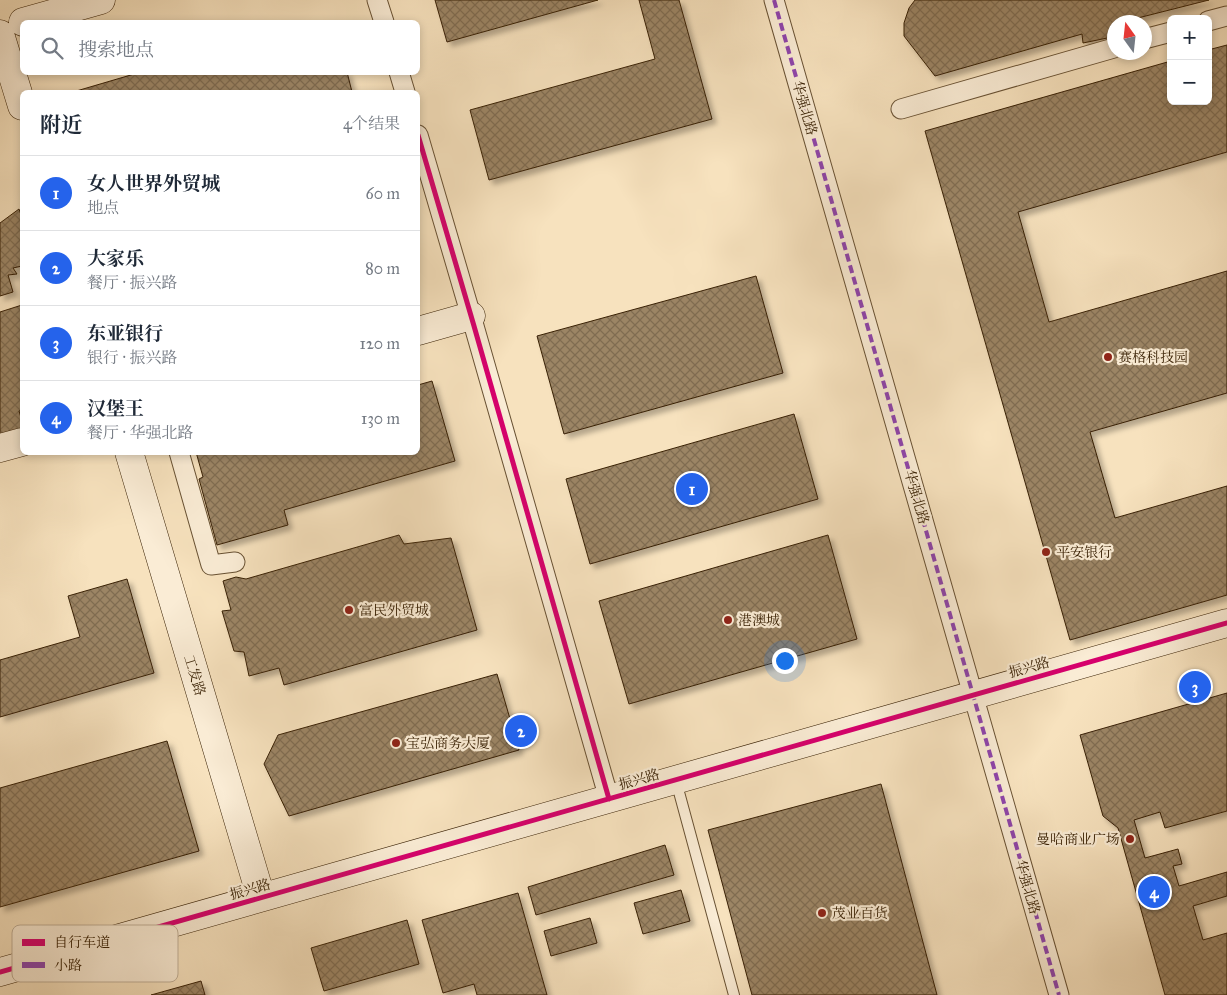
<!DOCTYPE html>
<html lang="zh">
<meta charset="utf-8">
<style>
body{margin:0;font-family:"IM FELL Great Primer","Noto Serif SC",serif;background:#f2f2f3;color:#1f2937}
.controls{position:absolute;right:15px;top:15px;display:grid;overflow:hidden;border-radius:8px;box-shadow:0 2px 8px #0003}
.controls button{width:45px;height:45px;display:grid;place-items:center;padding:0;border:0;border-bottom:1px solid #e0e1e3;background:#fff;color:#1f2937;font:25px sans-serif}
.compass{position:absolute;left:1107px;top:15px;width:45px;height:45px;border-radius:50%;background:#fff;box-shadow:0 2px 8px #0003;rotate:345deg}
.you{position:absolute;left:784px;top:660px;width:18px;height:18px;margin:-12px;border:4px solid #fff;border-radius:50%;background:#1a73e8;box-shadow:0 0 0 8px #1a73e833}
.badge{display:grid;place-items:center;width:32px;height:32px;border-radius:50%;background:#2563eb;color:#fff;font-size:16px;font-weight:700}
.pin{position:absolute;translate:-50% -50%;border:2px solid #fff;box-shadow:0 1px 5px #0006}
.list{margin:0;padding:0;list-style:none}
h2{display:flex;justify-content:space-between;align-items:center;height:65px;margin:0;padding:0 20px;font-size:21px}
h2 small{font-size:16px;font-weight:400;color:#747a83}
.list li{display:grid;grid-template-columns:32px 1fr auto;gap:15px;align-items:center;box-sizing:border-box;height:75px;padding:0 20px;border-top:1px solid #e0e1e3}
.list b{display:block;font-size:19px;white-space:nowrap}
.list p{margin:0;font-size:16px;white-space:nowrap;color:#747a83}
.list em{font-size:16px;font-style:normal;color:#747a83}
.icon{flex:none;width:28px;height:28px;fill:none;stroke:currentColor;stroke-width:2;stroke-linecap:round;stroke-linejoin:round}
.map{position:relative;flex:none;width:1227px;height:995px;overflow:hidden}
.search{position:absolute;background:#fff;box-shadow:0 2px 8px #0003;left:20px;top:20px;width:400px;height:55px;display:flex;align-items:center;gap:12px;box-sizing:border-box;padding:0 18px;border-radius:8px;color:#747a83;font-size:19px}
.panel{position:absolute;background:#fff;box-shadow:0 2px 8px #0003;left:20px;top:90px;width:400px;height:365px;border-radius:8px}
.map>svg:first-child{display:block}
</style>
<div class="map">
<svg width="1227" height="995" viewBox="0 0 1227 995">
<defs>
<pattern id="building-cross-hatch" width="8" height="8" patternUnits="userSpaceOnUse" patternTransform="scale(1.25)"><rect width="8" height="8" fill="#9c8565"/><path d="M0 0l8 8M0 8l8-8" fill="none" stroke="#806c51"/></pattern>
<filter id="shadow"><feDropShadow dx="4.5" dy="4.5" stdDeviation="2.5" flood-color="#0004"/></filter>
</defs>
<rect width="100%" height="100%" fill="#f7e2be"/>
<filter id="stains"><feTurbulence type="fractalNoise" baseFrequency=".004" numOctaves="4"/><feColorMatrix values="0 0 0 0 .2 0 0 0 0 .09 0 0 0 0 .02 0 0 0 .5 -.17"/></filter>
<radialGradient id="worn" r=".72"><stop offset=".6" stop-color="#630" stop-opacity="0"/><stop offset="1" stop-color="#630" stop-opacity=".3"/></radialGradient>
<!-- building -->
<path fill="url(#building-cross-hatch)" stroke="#392105" filter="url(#shadow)" d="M435 0H598L447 42Z
M639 0H679L712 119 489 180 470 110 655 59Z
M915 0H1209L1122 22H1114V24L1111 25 1112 37 1083 43 1082 34 935 76 904 36V23L909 8Z
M1227 45V152L1018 212 1049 322 1227 271V393L1090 432 1115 518 1227 486V595L1070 640 925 131 1171 61V101H1208V50Z
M141 72H347L352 92H73Z
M19 209 22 218V266L13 268 17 274 8 275 13 292 0 296V223Z
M756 276 783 373 564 434 537 336Z
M22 305V410L19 411 22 421V428L0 435V312Z
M432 381 455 461 284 510 288 525 217 545 199 479 203 477 196 452H418V385Z
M794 414 818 499 590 564 566 479Z
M399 535 404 544 451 538 477 630 284 685 279 668 249 676 244 652 234 651 222 611 231 610 223 581 236 577 246 579Z
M828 535 857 639 629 704 599 601Z
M127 579 154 673 0 717V660L80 637 68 596Z
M497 674 519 750 289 816 264 764 278 735Z
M1227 693V811L1165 828 1160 812 1134 820 1145 858 1178 849 1182 864 1173 866 1179 886 1227 872V896L1193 906 1203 940 1227 933V995H1165L1118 828 1103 816 1080 735Z
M167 741 199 851 0 907V788Z
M881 784 937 995H752L708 830Z
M665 845 674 875 536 915 528 887Z
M681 890 690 921 643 934 634 903Z
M518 893 547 995H477L474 984 443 993 422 920Z
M590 918 597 943 551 956 544 931Z
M407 920 419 964 324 991 311 948Z
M201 981 205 995H151Z"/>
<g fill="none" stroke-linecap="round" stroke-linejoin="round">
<defs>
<path id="lane" d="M676 781 734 995"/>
<path id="street" d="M377 0 384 22
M774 0 1059 995
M1208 21 1227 16
M1144 39 1171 32
M399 72 405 92
M901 109 1114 48
M418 135 474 326 609 799
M179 452 211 565 235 562"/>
<path id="secondary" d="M23 22 101 0
M0 34 22 106
M418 331 471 316
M0 448 22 442
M129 452 261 897
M0 972 1227 623"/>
</defs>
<!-- lane casing -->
<use href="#lane" stroke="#685133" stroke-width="12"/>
<!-- street casing -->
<use href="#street" stroke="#685133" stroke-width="21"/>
<!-- secondary casing -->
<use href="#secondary" stroke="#392105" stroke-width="29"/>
<!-- lane -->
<use href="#lane" stroke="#faecd5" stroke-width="10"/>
<!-- street -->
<use href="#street" stroke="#faecd5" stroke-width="19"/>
<!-- secondary -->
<use href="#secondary" stroke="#faecd5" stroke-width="28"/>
<!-- quiet -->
<path stroke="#8e44ad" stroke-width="4" stroke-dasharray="8 4" stroke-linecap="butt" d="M774 0 1059 995"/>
<defs>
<path id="cycleway" d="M418 135 474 326 609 799
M0 972 1227 623"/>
</defs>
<!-- cycleway casing -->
<use href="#cycleway" stroke="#faecd5" stroke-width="8"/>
<!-- cycleway -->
<use href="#cycleway" stroke="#d6006c" stroke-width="5"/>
</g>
<!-- markers -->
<g fill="#8f2418" stroke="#faecd5" stroke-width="2">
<circle cx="1108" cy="357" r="5"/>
<circle cx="1046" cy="552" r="5"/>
<circle cx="349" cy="610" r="5"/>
<circle cx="728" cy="620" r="5"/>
<circle cx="396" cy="743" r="5"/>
<circle cx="1130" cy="839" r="5"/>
<circle cx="822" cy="913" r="5"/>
</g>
<g text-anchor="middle" stroke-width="4.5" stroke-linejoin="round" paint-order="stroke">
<!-- street labels -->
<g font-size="14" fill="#392105" stroke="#faecd5">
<text transform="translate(805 108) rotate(74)" y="5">华强北路</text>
<text transform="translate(917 497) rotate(74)" y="5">华强北路</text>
<text transform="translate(1029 667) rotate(-16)" y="5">振兴路</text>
<text transform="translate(195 675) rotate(73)" y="5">工发路</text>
<text transform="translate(639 779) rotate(-16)" y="5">振兴路</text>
<text transform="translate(1028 887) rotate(74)" y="5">华强北路</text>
<text transform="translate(250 889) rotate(-16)" y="5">振兴路</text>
</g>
<!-- poi labels -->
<g font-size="14" fill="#392105" stroke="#faecd5" text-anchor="start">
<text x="1118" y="362">赛格科技园</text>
<text x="1056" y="557">平安银行</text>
<text x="359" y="615">富民外贸城</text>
<text x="738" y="625">港澳城</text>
<text x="406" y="748">宝弘商务大厦</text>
<text x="1120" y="844" text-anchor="end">曼哈商业广场</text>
<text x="832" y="918">茂业百货</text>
</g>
</g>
<!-- legend -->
<rect x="12" y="925" width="166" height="57" rx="8" fill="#faecd5" stroke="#c0af97" stroke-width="1"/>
<rect x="22" y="939" width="23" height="7" fill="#d6006c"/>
<rect x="22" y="962" width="23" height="6" fill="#8e44ad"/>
<g font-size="14" fill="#392105">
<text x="54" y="947">自行车道</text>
<text x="54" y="970">小路</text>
</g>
<rect width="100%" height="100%" filter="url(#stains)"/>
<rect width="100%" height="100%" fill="url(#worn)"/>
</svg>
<div class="controls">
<button>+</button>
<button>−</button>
</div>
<svg class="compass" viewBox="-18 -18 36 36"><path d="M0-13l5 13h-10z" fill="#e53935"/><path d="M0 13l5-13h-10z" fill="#747a83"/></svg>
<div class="you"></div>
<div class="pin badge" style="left:692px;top:489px">1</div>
<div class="pin badge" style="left:521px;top:731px">2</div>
<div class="pin badge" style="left:1195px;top:687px">3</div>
<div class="pin badge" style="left:1154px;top:892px">4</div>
<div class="search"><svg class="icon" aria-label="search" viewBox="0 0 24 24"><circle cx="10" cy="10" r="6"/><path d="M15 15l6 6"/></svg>搜索地点</div>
<section class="panel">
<h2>附近<small>4个结果</small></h2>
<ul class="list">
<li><span class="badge">1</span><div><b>女人世界外贸城</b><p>地点</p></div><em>60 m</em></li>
<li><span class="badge">2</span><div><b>大家乐</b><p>餐厅 · 振兴路</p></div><em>80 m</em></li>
<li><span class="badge">3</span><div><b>东亚银行</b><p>银行 · 振兴路</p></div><em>120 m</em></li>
<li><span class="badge">4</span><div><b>汉堡王</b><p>餐厅 · 华强北路</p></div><em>130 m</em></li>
</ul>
</section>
</div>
